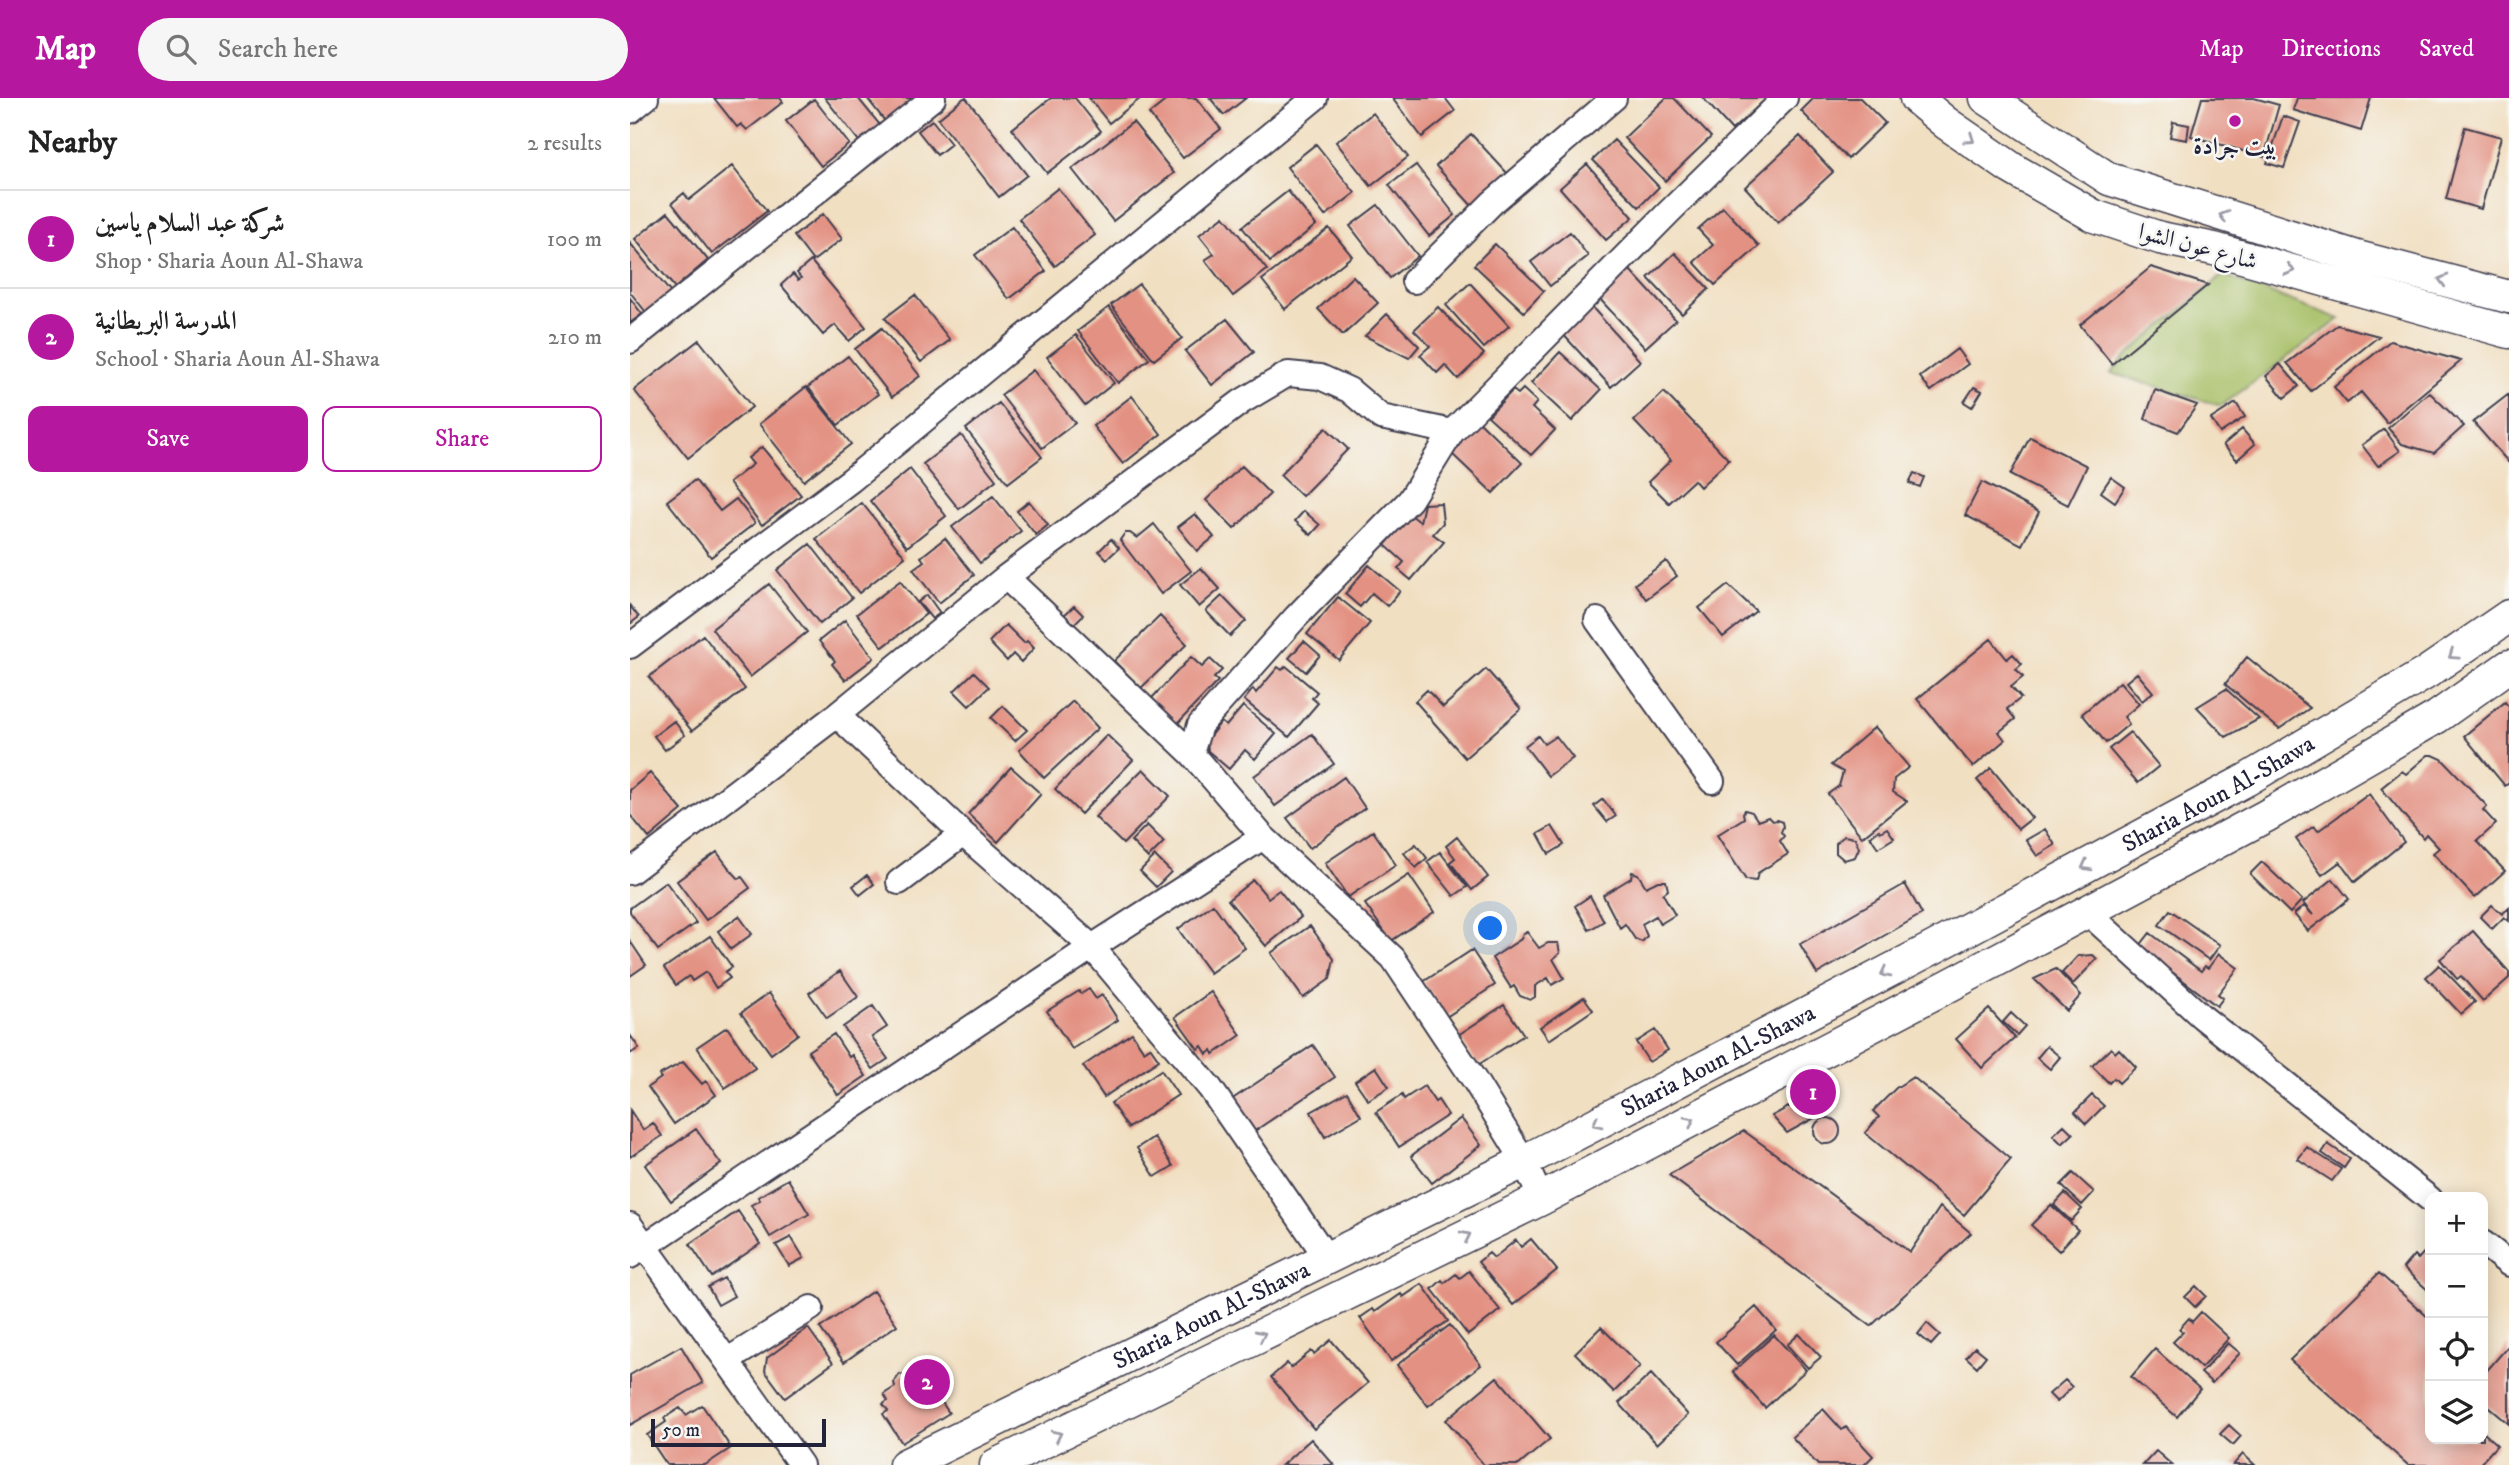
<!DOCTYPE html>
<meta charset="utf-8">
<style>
body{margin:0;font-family:"IM FELL DW Pica",Amiri,serif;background:#f6f6f6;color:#222}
.controls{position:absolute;right:21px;bottom:21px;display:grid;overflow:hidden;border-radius:14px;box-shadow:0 4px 18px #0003}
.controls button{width:63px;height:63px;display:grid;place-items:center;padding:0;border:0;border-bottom:2px solid #e0e0e0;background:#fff;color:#222;font:35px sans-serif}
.scale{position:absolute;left:21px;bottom:18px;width:175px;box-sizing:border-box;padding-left:7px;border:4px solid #22223b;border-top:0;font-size:19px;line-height:24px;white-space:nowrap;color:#22223b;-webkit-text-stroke:5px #f6f6f2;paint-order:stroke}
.you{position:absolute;left:861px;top:831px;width:24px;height:24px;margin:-18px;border:5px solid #fff;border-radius:50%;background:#1a73e8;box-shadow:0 0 0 10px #1a73e833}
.badge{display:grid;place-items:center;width:46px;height:46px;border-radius:50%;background:#b5179e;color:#fff;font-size:23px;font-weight:700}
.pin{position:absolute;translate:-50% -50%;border:4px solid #fff;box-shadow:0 2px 7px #0006}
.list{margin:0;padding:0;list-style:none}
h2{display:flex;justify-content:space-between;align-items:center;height:91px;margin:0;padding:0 28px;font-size:30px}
h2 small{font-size:23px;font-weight:400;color:#767676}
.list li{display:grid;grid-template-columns:46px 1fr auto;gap:21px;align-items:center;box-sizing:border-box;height:98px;padding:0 28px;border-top:2px solid #e0e0e0}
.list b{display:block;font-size:26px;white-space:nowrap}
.list p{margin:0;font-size:23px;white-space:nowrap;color:#767676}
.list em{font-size:23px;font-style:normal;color:#767676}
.actions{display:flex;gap:14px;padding:21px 28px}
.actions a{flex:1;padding:16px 0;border:2px solid #b5179e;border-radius:14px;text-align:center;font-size:24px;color:#b5179e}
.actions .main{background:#b5179e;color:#fff}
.icon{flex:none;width:38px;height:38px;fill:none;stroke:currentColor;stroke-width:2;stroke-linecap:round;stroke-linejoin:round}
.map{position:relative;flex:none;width:1879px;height:1367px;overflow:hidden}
header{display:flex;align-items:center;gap:42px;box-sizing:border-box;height:98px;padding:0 35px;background:#b5179e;color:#fff}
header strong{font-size:33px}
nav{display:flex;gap:38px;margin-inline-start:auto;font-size:24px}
.search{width:490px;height:63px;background:#f6f6f6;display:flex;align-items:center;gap:18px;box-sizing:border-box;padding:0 24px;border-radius:38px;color:#767676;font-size:26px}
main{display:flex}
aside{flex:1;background:#fff}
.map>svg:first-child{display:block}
</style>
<header>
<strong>Map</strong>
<div class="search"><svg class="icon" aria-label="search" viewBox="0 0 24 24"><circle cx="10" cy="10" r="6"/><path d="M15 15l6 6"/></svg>Search here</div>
<nav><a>Map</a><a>Directions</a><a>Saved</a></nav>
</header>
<main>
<aside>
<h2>Nearby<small>2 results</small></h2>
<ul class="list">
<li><span class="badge">1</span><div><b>شركة عبد السلام ياسين</b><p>Shop · Sharia Aoun Al-Shawa</p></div><em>100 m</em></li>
<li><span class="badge">2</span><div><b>المدرسة البريطانية</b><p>School · Sharia Aoun Al-Shawa</p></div><em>210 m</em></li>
</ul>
<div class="actions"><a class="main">Save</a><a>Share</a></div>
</aside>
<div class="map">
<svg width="1879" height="1367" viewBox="0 0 1879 1367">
<rect width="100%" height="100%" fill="#f6f6f2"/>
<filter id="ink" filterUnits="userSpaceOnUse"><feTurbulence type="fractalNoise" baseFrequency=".0143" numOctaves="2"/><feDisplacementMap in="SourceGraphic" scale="14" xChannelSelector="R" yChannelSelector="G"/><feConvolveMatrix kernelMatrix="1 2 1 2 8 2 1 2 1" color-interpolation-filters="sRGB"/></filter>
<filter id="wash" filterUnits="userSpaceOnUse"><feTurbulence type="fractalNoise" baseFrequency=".00686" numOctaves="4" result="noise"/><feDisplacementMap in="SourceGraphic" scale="28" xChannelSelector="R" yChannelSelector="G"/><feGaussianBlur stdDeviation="1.57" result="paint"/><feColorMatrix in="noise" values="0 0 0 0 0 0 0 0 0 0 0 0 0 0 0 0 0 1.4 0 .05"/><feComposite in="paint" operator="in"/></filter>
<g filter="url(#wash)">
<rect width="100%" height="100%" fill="#f1dfc1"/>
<!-- green -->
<path fill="#a6be64" stroke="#647050" stroke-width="2" d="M1593 177 1710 221 1591 308 1481 275 1497 257Z"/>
<g id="blocks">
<!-- building -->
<path fill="#e39182" d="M84 0H150L153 4 117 32 111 26 107 29Z
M195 0H228L250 27 229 43Z
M237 0H285L255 23Z
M334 0H336L397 77 369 99 308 21Z
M421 0H445L471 33 417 75 382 31Z
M459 0H511L479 25Z
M539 0H566L591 31 553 60 519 16Z
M580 0H616L594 17Z
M762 0H815L825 13 792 39Z
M1036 0H1044L1081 39 1035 83 994 40Z
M1073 0H1137L1102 32Z
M1184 0H1230L1255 25 1218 61 1171 13Z
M1572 0H1624L1649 7 1634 59 1561 38Z
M1667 0H1741L1731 33 1663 12Z
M184 1 219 46 191 68 156 23Z
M743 15 778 59 741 88 706 44Z
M1653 18 1670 24 1654 70 1637 65Z
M302 22 321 46 307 57 288 33Z
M503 24 544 75 483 123 442 71Z
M1543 24 1559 27 1557 42 1540 39Z
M1835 29 1871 39 1851 111 1816 101Z
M841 36 878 76 843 109 806 68Z
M1170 38 1203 74 1148 125 1115 89Z
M984 42 1029 89 1009 109 963 62Z
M686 46 725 95 695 118 657 69Z
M957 66 1003 119 976 142 930 90Z
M786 67 825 117 799 138 759 87Z
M102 68 137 113 82 156 42 105 54 95 59 102Z
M428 90 465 137 425 168 389 121Z
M658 93 686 127 640 164 612 129Z
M748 107 788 158 760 180 720 128Z
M1093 109 1129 148 1085 187 1064 164 1083 147 1068 131Z
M38 114 78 162 45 190 5 141Z
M193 116 212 141 183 163 164 138Z
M594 118 637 172 603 198 575 162 584 156 569 137Z
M382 129 416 173 379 201 345 157Z
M699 130 722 158 655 211 632 182Z
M940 134 958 158 920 188 901 164Z
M0 145 41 195 16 214 0 194Z
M865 146 914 193 894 214 844 167Z
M1045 155 1079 191 1052 216 1018 180Z
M181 163 236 229 219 243 205 227 193 237 151 187 163 176 168 182 171 180 167 175Z
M1521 169 1578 187 1482 266 1450 227Z
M999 171 1046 222 1015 250 968 199Z
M723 178 748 205 713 237 688 211Z
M840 185 879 228 854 250 816 207Z
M509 186 552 240 524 262 481 207Z
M285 197 320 242 291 264 255 220Z
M0 200 12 216 0 225Z
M960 207 1010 263 981 289 931 234Z
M479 209 519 261 488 285 448 233Z
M808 209 854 256 828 281 815 267 807 275 790 257 800 248 784 232Z
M757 216 789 248 779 260 735 238Z
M597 221 624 254 582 287 555 253Z
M1707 227 1749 238 1681 293 1657 265Z
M252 230 290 278 262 299 225 251Z
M446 237 484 285 455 308 417 259Z
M69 242 122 309 58 360 4 292Z
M1760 243 1831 263 1757 325 1731 294 1717 305 1704 289Z
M1327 251 1338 266 1301 293 1290 279Z
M930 254 971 292 942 323 901 285Z
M218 258 248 296 208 327 178 289Z
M1650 266 1669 288 1654 300 1636 278Z
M403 272 445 325 412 350 371 297Z
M176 289 221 346 174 383 129 326Z
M1344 289 1352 293 1342 309 1334 304Z
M893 291 907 304 902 310 925 332 901 357 858 318 883 292 888 296Z
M1525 292 1567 307 1548 334 1515 321Z
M1034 294 1099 362 1070 389 1064 382 1039 405 1018 384 1041 362 1004 323Z
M1799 294 1834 328 1804 355 1772 346 1758 330Z
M1879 296V365L1843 324Z
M502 298 531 336 493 366 463 328Z
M369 305 412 359 378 385 336 331Z
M1606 305 1615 319 1590 335 1581 321Z
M849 323 892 365 863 395 820 354Z
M696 330 718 351 672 398 650 377Z
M1612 331 1625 346 1607 362 1593 347Z
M1754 331 1770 353 1748 368 1732 347Z
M331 337 366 382 329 411 293 366Z
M1400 339 1457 368 1438 407 1380 377Z
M132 349 171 397 132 427 99 385 123 366 118 360Z
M612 368 640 396 604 431 576 402Z
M280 371 316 418 277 449 240 403Z
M1284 375 1294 379 1290 389 1279 385Z
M1481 379 1495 389 1485 404 1471 394Z
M65 382 90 413 106 401 125 425 81 459 37 403Z
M1352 384 1409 414 1392 447 1335 417Z
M363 398 391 433 350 465 322 429Z
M399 403 418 427 406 437 387 413Z
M232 405 275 459 229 495 186 441Z
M811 405 813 425 803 436 814 444 781 482 768 471 774 464 755 447 781 417 790 424 794 406Z
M674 413 690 427 681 437 665 423Z
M565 416 584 439 567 453 548 429Z
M524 426 561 473 531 496 490 442 495 435H500L507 440Z
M315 440 344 477 309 505 283 471 294 463 291 459Z
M481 441 489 450 477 461 469 453Z
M180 446 222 500 190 526 147 472Z
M1036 463 1047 478 1016 501 1005 486Z
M739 467 770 493 757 508 742 495 730 509 715 496Z
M571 470 590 491 569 509 550 487Z
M270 483 296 516 253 549 227 516Z
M139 486 177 534 120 579 82 531Z
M1098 487 1126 513 1093 539 1069 510Z
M297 497 310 515 302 521 288 504Z
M592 498 616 523 600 538 576 513Z
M708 499 740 525 709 562 677 536Z
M0 508 9 519 0 526Z
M444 508 453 517 442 528 433 518Z
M530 518 557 546 511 590 484 563Z
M215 522 244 560 215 582 202 566 205 563 189 543Z
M376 527 394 545 397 543 404 550 391 564 383 556 377 563 359 544Z
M73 537 115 591 62 633 19 579Z
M1361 541 1377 561 1383 556 1392 566 1386 571 1393 579 1381 589 1391 600 1377 611 1385 621 1369 634 1375 642 1343 669 1287 601Z
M674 543 690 557 676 574 659 560Z
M561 559 572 569 580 561 592 572 584 580 588 583 547 626 521 601Z
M1617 559 1680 610 1649 631 1595 586Z
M656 568 687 594 682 600 688 605 659 639 614 602 623 591 626 595 648 569 652 572Z
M856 571 891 611 835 660 785 603 797 592 813 609Z
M344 574 359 589 339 608 324 593Z
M1507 575 1523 594 1512 603 1496 584Z
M1490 584 1509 606 1494 619 1499 626 1476 645 1452 616Z
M1596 591 1629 621 1596 639 1567 609Z
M443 603 468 630 414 680 389 652Z
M1875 604 1879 609V685L1875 688 1834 638Z
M373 608 397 632 385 643 361 620Z
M613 608 646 636 625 661 615 652 599 671 578 653 577 642 591 624 596 628Z
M44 623 55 637 35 652 24 638Z
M1245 629 1279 669 1264 681 1263 694 1277 703 1232 739 1198 696 1209 688 1213 674 1201 667Z
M1500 634 1529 668 1508 685 1479 651Z
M682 636 704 666 645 708 624 678Z
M477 637 503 662 451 716 425 691Z
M908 638 914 646 926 638 943 660 918 678 895 648Z
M1798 657H1803L1812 661 1857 708 1853 712 1866 726 1847 743 1875 773 1845 800 1803 755 1809 750 1796 736 1793 740 1751 690 1772 673 1776 676Z
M381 669 411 696 368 744 338 716Z
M1361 670 1402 720 1388 731 1347 682Z
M513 671 540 698 493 746 465 719Z
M20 675 52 712 19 740 0 717V692Z
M714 679 735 710 680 750 657 720Z
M1739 696 1774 744 1725 784 1710 764 1692 777 1666 741 1684 728 1688 733Z
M973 701 986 718 977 724 964 708Z
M1115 712 1122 714 1128 723 1138 719 1142 723 1147 722 1152 724 1153 729 1151 734 1154 738 1150 743 1158 756 1128 775 1126 783 1116 782 1087 737 1114 720 1113 715Z
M517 727 534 744 518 760 501 743Z
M922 728 934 747 919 756 908 736Z
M1257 730 1264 740 1248 750 1240 738 1249 732 1250 734Z
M1415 731 1425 747 1407 758 1396 742Z
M743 733 766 767 718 799 695 765Z
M1214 738 1225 740 1229 750 1225 759 1214 762 1206 755V745Z
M827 739 858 779 842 792 820 764 825 760 816 748Z
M786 746 797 760 786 770 774 755Z
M87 754 99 770 109 781 112 779 120 790 76 822 47 783Z
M810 754 837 789 824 798 797 764Z
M525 758 541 774 526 789 510 773Z
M1632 764 1672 802 1660 815 1620 776Z
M1002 774 1008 776 1016 789 1028 783H1036L1038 792 1033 796 1045 817 1030 826 1026 818 1012 826 1017 838 1012 844 1005 841 995 826 990 830 973 797 1001 780Z
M237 777 244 786 230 797 223 788Z
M779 777 804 814 761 843 735 806Z
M1703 781 1719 801 1678 833 1664 816 1674 808 1683 817 1673 805Z
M623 782 638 800 649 792 671 819 636 848 598 802Z
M36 784 66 825 28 852 0 814V810Z
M1275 786 1292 816 1187 876 1170 846Z
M960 798 974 823 959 832 945 808Z
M583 806 615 850 580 875 548 831Z
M1862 807 1872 816 1879 810V823L1874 819 1862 831 1850 819Z
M1540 812 1590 847 1579 862 1529 827Z
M109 818 122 836 101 851 88 833Z
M680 828 704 861 700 881 673 900 641 855Z
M1843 833 1879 874V880L1853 903 1831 878 1827 881 1810 861Z
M897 834 909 850 918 845H928L930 855 923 861 934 880 922 887 918 880 905 888V899L900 902 890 898 884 888 881 890 862 860 891 841 893 835Z
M1520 835 1571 873 1575 868 1578 870 1589 856 1608 870 1588 896 1593 900 1587 908 1509 849Z
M80 838 102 869 95 874 100 880 86 890 76 874 62 883 59 878 46 887 34 870Z
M0 843 16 867 0 878Z
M842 852 865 887 816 919 793 884Z
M1463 857 1467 861 1443 886 1432 875 1448 858Z
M1809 867 1845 904 1831 916 1796 879Z
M1426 871 1451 897 1437 913 1404 881Z
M210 873 228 899 197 920 179 895Z
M459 891 466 901 472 897 488 922 442 951 417 913 449 893 451 896Z
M581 894 611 937 584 956 582 952 577 956 572 948 568 951 545 919Z
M139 895 168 936 141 956 111 915Z
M954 899 963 912 919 942 910 929Z
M874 907 894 937 848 967 828 937Z
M243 908 257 929 242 939 258 961 243 971 213 929Z
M1359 911 1385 940 1352 970 1326 941Z
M1381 915 1395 928 1387 937 1373 924Z
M97 929 125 970 95 990 67 949Z
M1025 932 1038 952 1019 964 1006 944Z
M502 935 514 953 520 949 529 962 474 999 453 968Z
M204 936 219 959 222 957 236 978 208 997 178 953Z
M0 937 9 950 0 956Z
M683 947 705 979 623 1034 601 1002Z
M1417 948 1430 959 1420 971 1407 960Z
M1481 950 1485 955 1489 951 1506 969 1489 985 1484 980 1479 985 1462 968Z
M53 964 72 986 76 983 86 997 44 1026 18 989 31 980 29 977Z
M746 969 759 989 738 1002 725 983Z
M531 972 548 997 498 1030 481 1005Z
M1283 979 1381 1061 1334 1117 1235 1035 1249 1019 1243 1013 1266 990Z
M794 988 805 1004 808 1002 818 1017 769 1049 746 1014 772 997 774 1001Z
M717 994 731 1018 695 1039 681 1014Z
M1180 997 1197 1013 1157 1035 1142 1018Z
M1462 997 1474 1008 1456 1026 1445 1014Z
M0 1012 13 1032 23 1025 32 1038 0 1059Z
M831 1020 851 1047 802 1085 781 1058Z
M1184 1033a13 13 0 1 1 26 0a13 13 0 1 1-26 0Z
M1434 1027 1443 1036 1432 1046 1423 1037Z
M66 1031 91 1066 41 1103 15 1067Z
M1114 1033 1280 1154 1310 1109 1341 1135 1241 1228 1039 1077Z
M524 1039 543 1068 525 1079 507 1050Z
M1698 1046 1720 1061 1714 1070 1692 1055Z
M1677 1049 1711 1071 1702 1083 1668 1061Z
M1443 1075 1464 1094 1452 1107 1431 1087Z
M158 1081 179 1116 140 1139 121 1107 130 1102 128 1099Z
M1435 1095 1452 1111 1441 1123 1424 1107Z
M1421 1107 1448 1132 1429 1153 1401 1127Z
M108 1113 130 1146 82 1179 60 1146Z
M161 1139 174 1160 159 1168 146 1147Z
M901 1141 927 1172 883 1207 848 1164 859 1155 864 1160 886 1142 891 1149Z
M1800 1148V1194L1773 1170 1784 1157 1788 1161Z
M839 1173 870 1212 838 1237 802 1191 812 1182 814 1185 826 1176 830 1180Z
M1749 1175 1800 1221V1341H1853V1334L1867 1347 1849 1367H1778L1660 1262Z
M94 1180 104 1198 88 1207 78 1189Z
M792 1186 818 1223 761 1263 730 1220 743 1211 745 1214 771 1196 773 1199Z
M1566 1188 1576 1198 1565 1209 1555 1199Z
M243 1193 267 1227 214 1264 190 1230Z
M1126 1209 1146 1232 1107 1267 1086 1244Z
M1571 1214 1599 1240 1571 1270 1543 1244 1553 1234 1549 1231 1559 1220 1562 1224Z
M1297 1225 1310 1237 1301 1247 1288 1236Z
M820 1227 851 1267 798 1308 767 1267Z
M971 1229 1010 1268 984 1294 945 1255Z
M178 1230 203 1265 155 1300 135 1273 137 1260Z
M1169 1236 1191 1259 1178 1270 1157 1247Z
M1144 1237 1176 1272 1135 1310 1103 1274Z
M701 1242 738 1285 684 1331 641 1279 657 1265 661 1270 681 1253 684 1256Z
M1598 1245 1610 1255 1582 1285 1571 1275Z
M1879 1247V1326L1853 1304V1277Z
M51 1248 73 1285 0 1327V1277Z
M1345 1249 1356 1258 1347 1269 1336 1259Z
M1525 1251 1570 1291 1547 1319 1501 1279Z
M297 1269 316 1300 311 1303 319 1315 272 1345 253 1316 258 1313 253 1306 258 1303 254 1296 265 1289 264 1284 270 1276 280 1280Z
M1021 1276 1058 1317 1027 1346 989 1305Z
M867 1279 920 1341 889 1367H854L816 1322Z
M1435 1282 1442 1289 1427 1304 1419 1296Z
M72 1307 101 1350 75 1367H37L17 1337 36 1324 34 1320 50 1310 56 1317Z
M1193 1311 1212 1332 1216 1329 1243 1358 1234 1367H1188L1162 1339Z
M1599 1327 1611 1338 1603 1347 1590 1336Z
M681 1341 704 1367H652Z
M1526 1353 1542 1367H1513Z
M1613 1356 1625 1367H1603Z"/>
</g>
</g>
<g filter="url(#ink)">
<use href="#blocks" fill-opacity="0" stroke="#413e4f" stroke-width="2"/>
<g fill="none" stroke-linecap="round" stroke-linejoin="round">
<defs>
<path id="minor" d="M0 13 16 0
M784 183 863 104 984 0
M0 243 303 0
M376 479 561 655 633 739 763 860 845 983 894 1063 911 1101
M967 522 1082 683
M0 548 221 382 685 0
M207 617 333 736 462 849 580 990 697 1160
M561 655 570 627 666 519 780 402 822 334 1039 114 1155 0
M0 774 207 617 376 479 611 304 658 276 690 279 719 292 751 319 822 334
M269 784 333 736
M1457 814 1571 918 1800 1101
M0 1127 171 1367
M1853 1145 1879 1166
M0 1158 462 849 633 739
M98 1262 181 1210"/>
<g id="major">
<path d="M1286 0 1316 25 1381 70 1464 118 1530 140 1584 151 1879 234"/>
<path d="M1356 0 1479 81 1727 159 1879 199"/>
<path id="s1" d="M275 1367 881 1070 1301 851 1616 682 1796 575 1879 518"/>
<path d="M366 1367 911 1101 1320 887 1636 718 1807 619 1879 568"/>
</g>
</defs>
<!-- minor casing -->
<use href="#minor" stroke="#413e4f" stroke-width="28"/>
<!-- major casing -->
<use href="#major" stroke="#413e4f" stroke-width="35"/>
<!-- minor -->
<use href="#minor" stroke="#fff" stroke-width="24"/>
<!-- major -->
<use href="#major" stroke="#fff" stroke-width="32"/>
</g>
<!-- one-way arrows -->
<defs><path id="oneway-chevron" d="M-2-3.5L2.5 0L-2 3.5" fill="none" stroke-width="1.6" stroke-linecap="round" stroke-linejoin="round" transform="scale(1.75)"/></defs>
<g stroke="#9c9ca7">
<use href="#oneway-chevron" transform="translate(1340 41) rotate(35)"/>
<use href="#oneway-chevron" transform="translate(1594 118) rotate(-163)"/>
<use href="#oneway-chevron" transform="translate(1660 172) rotate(16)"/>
<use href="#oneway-chevron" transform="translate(1813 182) rotate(-165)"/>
<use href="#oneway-chevron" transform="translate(1823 557) rotate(146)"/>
<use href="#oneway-chevron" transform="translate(1456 768) rotate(152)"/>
<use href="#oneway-chevron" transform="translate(1255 875) rotate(152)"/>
<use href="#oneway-chevron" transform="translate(1060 1023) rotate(-28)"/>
<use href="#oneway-chevron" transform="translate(967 1025) rotate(152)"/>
<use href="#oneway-chevron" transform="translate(836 1138) rotate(-26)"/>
<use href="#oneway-chevron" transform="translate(631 1237) rotate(-26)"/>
<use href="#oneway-chevron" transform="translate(427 1337) rotate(-26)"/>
</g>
</g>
<!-- markers -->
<circle fill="#b5179e" stroke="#f6f6f2" stroke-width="2.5" cx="1605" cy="23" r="7"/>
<g text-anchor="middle" stroke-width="5" stroke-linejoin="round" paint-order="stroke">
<!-- poi labels -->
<g font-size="24" font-weight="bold" fill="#22223b" stroke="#f6f6f2">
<text x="1605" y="56">بيت جرادة</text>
</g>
<!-- street labels -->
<g font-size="24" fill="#22223b" stroke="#f6f6f2">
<text transform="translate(1568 148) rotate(15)" y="8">شارع عون الشوا</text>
<text dy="8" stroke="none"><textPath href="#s1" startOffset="1475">Sharia Aoun Al-Shawa</textPath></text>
<text dy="8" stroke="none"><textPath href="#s1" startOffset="908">Sharia Aoun Al-Shawa</textPath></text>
<text dy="8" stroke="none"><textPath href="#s1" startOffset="341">Sharia Aoun Al-Shawa</textPath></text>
</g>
</g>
</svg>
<div class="controls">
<button>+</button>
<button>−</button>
<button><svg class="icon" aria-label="locate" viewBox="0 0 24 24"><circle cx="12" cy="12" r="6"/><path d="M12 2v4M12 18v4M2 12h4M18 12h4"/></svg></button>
<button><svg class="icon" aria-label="layers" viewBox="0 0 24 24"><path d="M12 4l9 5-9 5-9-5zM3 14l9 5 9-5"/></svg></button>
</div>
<div class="scale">50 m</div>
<div class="you"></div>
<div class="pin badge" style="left:1183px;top:994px">1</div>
<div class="pin badge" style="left:297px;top:1284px">2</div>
</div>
</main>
